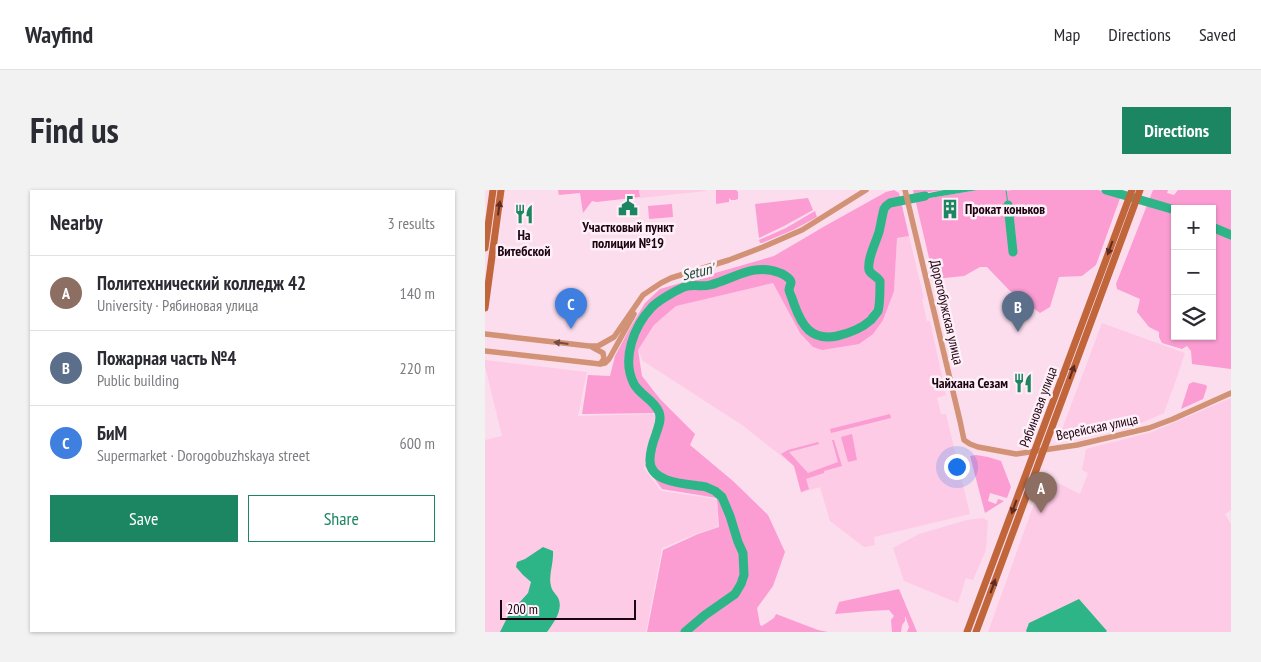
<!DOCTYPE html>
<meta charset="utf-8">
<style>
body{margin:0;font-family:"PT Sans Narrow",sans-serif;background:#f2f2f3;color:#2b2b33}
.controls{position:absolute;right:15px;top:15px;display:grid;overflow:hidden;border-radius:0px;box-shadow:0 1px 4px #0004}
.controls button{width:45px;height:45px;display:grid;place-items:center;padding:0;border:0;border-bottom:1px solid #e1e1e2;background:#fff;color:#2b2b33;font:25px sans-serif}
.scale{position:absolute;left:15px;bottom:12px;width:136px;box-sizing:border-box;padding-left:5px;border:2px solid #1c0412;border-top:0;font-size:14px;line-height:18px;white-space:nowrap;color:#1c0412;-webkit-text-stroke:4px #ffeff7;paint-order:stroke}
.you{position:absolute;left:471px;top:276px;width:18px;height:18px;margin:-12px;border:4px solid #fff;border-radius:50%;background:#1a73e8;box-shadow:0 0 0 8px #1a73e833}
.badge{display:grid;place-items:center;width:32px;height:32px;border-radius:50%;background:#1c8663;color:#fff;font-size:16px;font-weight:700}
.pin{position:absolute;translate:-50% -41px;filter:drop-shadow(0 1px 2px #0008)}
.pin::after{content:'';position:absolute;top:26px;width:18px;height:15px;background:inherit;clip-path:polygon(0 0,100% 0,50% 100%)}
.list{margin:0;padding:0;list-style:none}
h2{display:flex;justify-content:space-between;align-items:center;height:65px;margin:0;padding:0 20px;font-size:21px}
h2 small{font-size:16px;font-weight:400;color:#7c7c81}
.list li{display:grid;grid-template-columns:32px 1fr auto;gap:15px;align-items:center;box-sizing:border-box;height:75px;padding:0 20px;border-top:1px solid #e1e1e2}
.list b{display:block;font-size:19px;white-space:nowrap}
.list p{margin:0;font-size:16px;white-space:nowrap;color:#7c7c81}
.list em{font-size:16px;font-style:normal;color:#7c7c81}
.actions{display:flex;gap:10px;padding:15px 20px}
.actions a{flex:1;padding:11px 0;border:1px solid #1c8663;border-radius:0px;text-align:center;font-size:18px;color:#1c8663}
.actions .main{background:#1c8663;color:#fff}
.icon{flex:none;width:28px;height:28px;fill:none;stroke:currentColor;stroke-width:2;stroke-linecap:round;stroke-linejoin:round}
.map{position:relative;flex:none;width:746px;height:442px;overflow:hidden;border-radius:0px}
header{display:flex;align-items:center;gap:30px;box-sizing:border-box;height:70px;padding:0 25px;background:#fff;border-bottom:1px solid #e1e1e2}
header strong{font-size:24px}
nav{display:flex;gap:28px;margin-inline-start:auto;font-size:18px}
.intro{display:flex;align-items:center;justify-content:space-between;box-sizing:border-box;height:120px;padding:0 30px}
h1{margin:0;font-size:35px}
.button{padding:12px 22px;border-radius:0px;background:#1c8663;color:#fff;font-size:18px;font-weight:700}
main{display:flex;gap:30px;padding:0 30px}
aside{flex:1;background:#fff;border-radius:0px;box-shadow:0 1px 4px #0004}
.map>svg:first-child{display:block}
</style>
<header>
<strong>Wayfind</strong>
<nav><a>Map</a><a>Directions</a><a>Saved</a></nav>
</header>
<div class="intro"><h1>Find us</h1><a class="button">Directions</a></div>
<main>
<aside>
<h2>Nearby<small>3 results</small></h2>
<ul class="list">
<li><span class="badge" style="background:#8d6e63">A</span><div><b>Политехнический колледж 42</b><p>University · Рябиновая улица</p></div><em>140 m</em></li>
<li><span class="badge" style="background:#5c6f8a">B</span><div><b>Пожарная часть №4</b><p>Public building</p></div><em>220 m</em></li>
<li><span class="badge" style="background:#3f7fe0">C</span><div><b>БиМ</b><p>Supermarket · Dorogobuzhskaya street</p></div><em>600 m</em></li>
</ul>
<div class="actions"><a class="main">Save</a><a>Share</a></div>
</aside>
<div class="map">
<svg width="746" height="442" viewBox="0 0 746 442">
<rect width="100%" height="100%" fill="#fcdded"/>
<!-- built -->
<path fill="#fdcbe6" d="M154 0H221V1L155 8Z
M424 46 439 109H437L442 131H445L461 205 452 208 456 224H461L485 324 389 347 390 355 379 357 345 331 335 297 316 303 309 276 257 235 158 171 153 160 169 135 191 116 288 93 315 143 409 101 412 48Z
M617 133 700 163 690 193 679 223 654 234 577 251 574 247Z
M0 170 102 182 93 226 170 224V231L159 278 176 301 232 309 233 337 213 343 177 358 161 442H0V250L17 246 0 176Z
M746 208V320L740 324 746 334V442H503L559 286 595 304 603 283 597 280 601 259 667 242Z
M498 328 503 331 501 360 488 390 481 388 473 413 419 391 408 358 434 344 482 330Z"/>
<!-- green -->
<path fill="#fb9cd2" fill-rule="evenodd" d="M73 0H154L155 7 112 12 107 11 98 23 95 3 74 5Z
M231 0H251L253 2V9L250 10H246L244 8V12L231 14Z
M409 0 414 3 424 46 412 48 409 101 398 130 388 144 374 154 337 160 328 157 315 143 288 93 191 116 169 135 153 160 157 186 175 209 210 244 205 255 248 291 283 325 300 362 288 396 272 418 275 435 277 436 289 428 291 424 333 440 343 442H162L178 360 213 344 234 337 232 308 177 299 160 276 172 235 171 223 97 224 103 185 125 186 130 166 145 138 160 113 175 99 289 66 340 36 401 2Z
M428 0H459L444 2 431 12 439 9 493 0H518L521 1 527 0H613L628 4 629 0H638L611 75 597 86 574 87 565 117 555 123 524 100 502 77H495L479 86 449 89Z
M668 0H683L682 3 689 5 693 0H746V179L707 174 706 161 702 156 697 159 677 153 674 147V142L664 137 652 122 655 109 632 99 631 94ZM690 19H727V146H690Z
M323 8 328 20 299 36 274 48 270 14Z
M187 14 188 27 164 29 163 16Z
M330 21 332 27 308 40 277 53H275L274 50 301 38Z
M708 192 721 195 722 197 718 209 696 219 704 194Z
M405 224 406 228 346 243 345 239Z
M367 244 372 270 363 272 356 247Z
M347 250H349L357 276 339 281V283L321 289 324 299 316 302 309 276 296 264 303 260 333 252 334 254 304 262 323 283 353 272Z
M491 265 503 267 516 271 526 297 522 308 505 303 503 311 511 314 513 309 519 311 500 323 485 266Z
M414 399 432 442H422L424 437 420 426V431L417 435 416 442H407L406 430 409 426 404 420 384 421 350 424 354 412Z"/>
<!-- water -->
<path fill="#2eb587" d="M459 0H493L439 9 431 12 429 6Z
M58 357 68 361C69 373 63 386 66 396 67 401 70 403 72 406 80 418 69 432 62 442H15L24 424 43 403 46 392 38 385 31 377 32 372 40 369Z
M594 409 622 441 621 442H542L541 441 544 433Z"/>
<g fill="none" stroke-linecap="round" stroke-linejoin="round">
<!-- stream -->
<path stroke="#2eb587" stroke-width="1" d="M521 0 523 15"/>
<!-- river -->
<path stroke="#2eb587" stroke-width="9" d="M621 0 690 20
M523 15 528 62
M727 37 746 45
M200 442 220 425 250 404 256 394 259 385 258 363 253 352 245 326 237 307 230 301 221 297C205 294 164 294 165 270 165 262 168 252 171 244 173 237 177 230 174 222 169 210 155 205 149 194 136 169 149 136 167 117 174 110 190 101 199 97 208 94 217 97 225 95 248 89 270 72 295 83 298 84 305 88 306 92 306 95 304 97 304 100 305 104 308 110 309 114 317 136 326 151 352 146 365 143 376 139 386 130 388 127 391 124 393 121 395 115 395 97 395 91 392 86 386 85 384 80 382 69 391 52 394 42 396 34 397 26 399 19L401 16 405 13 440 6"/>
<!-- tertiary -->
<path stroke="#d19276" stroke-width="5.5" d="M420 0 475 231 479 250 485 254 493 257 531 264 592 255 664 238 688 229 746 203
M0 144 104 156H113L129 147 158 105 176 93 186 88 244 70 278 57 317 40 381 0
M107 157 118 163 119 169 115 174
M0 161 115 174 120 173 124 169 149 124"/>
<!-- secondary -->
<path stroke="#c1663a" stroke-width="7" d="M0 58 8 0
M0 118 16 0
M482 442 647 0
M491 442 655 0"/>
</g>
<!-- one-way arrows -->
<defs><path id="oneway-solid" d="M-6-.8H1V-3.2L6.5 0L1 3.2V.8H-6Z" transform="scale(1.25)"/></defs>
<g fill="#5e2b22">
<use href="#oneway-solid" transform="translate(14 18) rotate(-82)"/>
<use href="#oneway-solid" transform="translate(625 58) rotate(110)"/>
<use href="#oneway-solid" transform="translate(587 182) rotate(-70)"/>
<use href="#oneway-solid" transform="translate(529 317) rotate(110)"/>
<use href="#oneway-solid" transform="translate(508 396) rotate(-70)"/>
</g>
<use fill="#764b44" href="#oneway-solid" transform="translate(76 153) rotate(-173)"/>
<!-- icons -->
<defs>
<symbol id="civic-bare" viewBox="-9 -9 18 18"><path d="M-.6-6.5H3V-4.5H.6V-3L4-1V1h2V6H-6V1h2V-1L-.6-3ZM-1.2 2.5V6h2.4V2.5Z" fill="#1c8663" stroke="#ffeff7" stroke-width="2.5" paint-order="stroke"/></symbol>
<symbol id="building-bare" viewBox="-9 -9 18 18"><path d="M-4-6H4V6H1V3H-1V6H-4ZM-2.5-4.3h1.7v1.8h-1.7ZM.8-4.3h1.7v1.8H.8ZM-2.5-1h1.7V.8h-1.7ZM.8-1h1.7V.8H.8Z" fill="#1c8663" stroke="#ffeff7" stroke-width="2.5" paint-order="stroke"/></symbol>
<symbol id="restaurant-bare" viewBox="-9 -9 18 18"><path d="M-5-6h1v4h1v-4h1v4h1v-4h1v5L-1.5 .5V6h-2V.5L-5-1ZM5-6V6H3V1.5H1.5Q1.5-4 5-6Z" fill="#1c8663" stroke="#ffeff7" stroke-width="2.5" paint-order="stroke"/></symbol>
</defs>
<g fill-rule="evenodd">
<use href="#civic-bare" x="129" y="2" width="28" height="28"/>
<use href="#building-bare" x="451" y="5" width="28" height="28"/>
<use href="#restaurant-bare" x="25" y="10" width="28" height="28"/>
<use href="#restaurant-bare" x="524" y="179" width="28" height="28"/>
</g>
<g text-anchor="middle" stroke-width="5" stroke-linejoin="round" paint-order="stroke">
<!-- poi labels -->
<g font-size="14" font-weight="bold" fill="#1c0412" stroke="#ffeff7">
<text x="480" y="24" text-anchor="start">Прокат коньков</text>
<text x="143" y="42">Участковый пункт<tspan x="143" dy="16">полиции №19</tspan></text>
<text x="39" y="50">На<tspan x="39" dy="16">Витебской</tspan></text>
<text x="523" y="198" text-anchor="end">Чайхана Сезам</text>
</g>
<!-- street labels -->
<g font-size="14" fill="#1c0412" stroke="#ffeff7">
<text transform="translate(462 122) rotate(77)" y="5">Дорогобужская улица</text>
<text transform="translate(553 217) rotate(-70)" y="5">Рябиновая улица</text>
<text transform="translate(612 237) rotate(-12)" y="5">Верейская улица</text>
</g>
<!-- water labels -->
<g font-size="15" font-style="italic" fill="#174c38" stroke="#ffeff7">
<text transform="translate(213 82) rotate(-13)" y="5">Setun'</text>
</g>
</g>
</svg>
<div class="controls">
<button>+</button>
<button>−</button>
<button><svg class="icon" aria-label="layers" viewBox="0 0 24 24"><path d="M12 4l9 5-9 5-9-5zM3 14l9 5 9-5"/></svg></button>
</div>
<div class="scale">200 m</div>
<div class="you"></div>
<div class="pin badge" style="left:556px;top:323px;background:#8d6e63">A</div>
<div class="pin badge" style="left:533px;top:142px;background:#5c6f8a">B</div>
<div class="pin badge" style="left:86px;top:139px;background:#3f7fe0">C</div>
</div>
</main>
